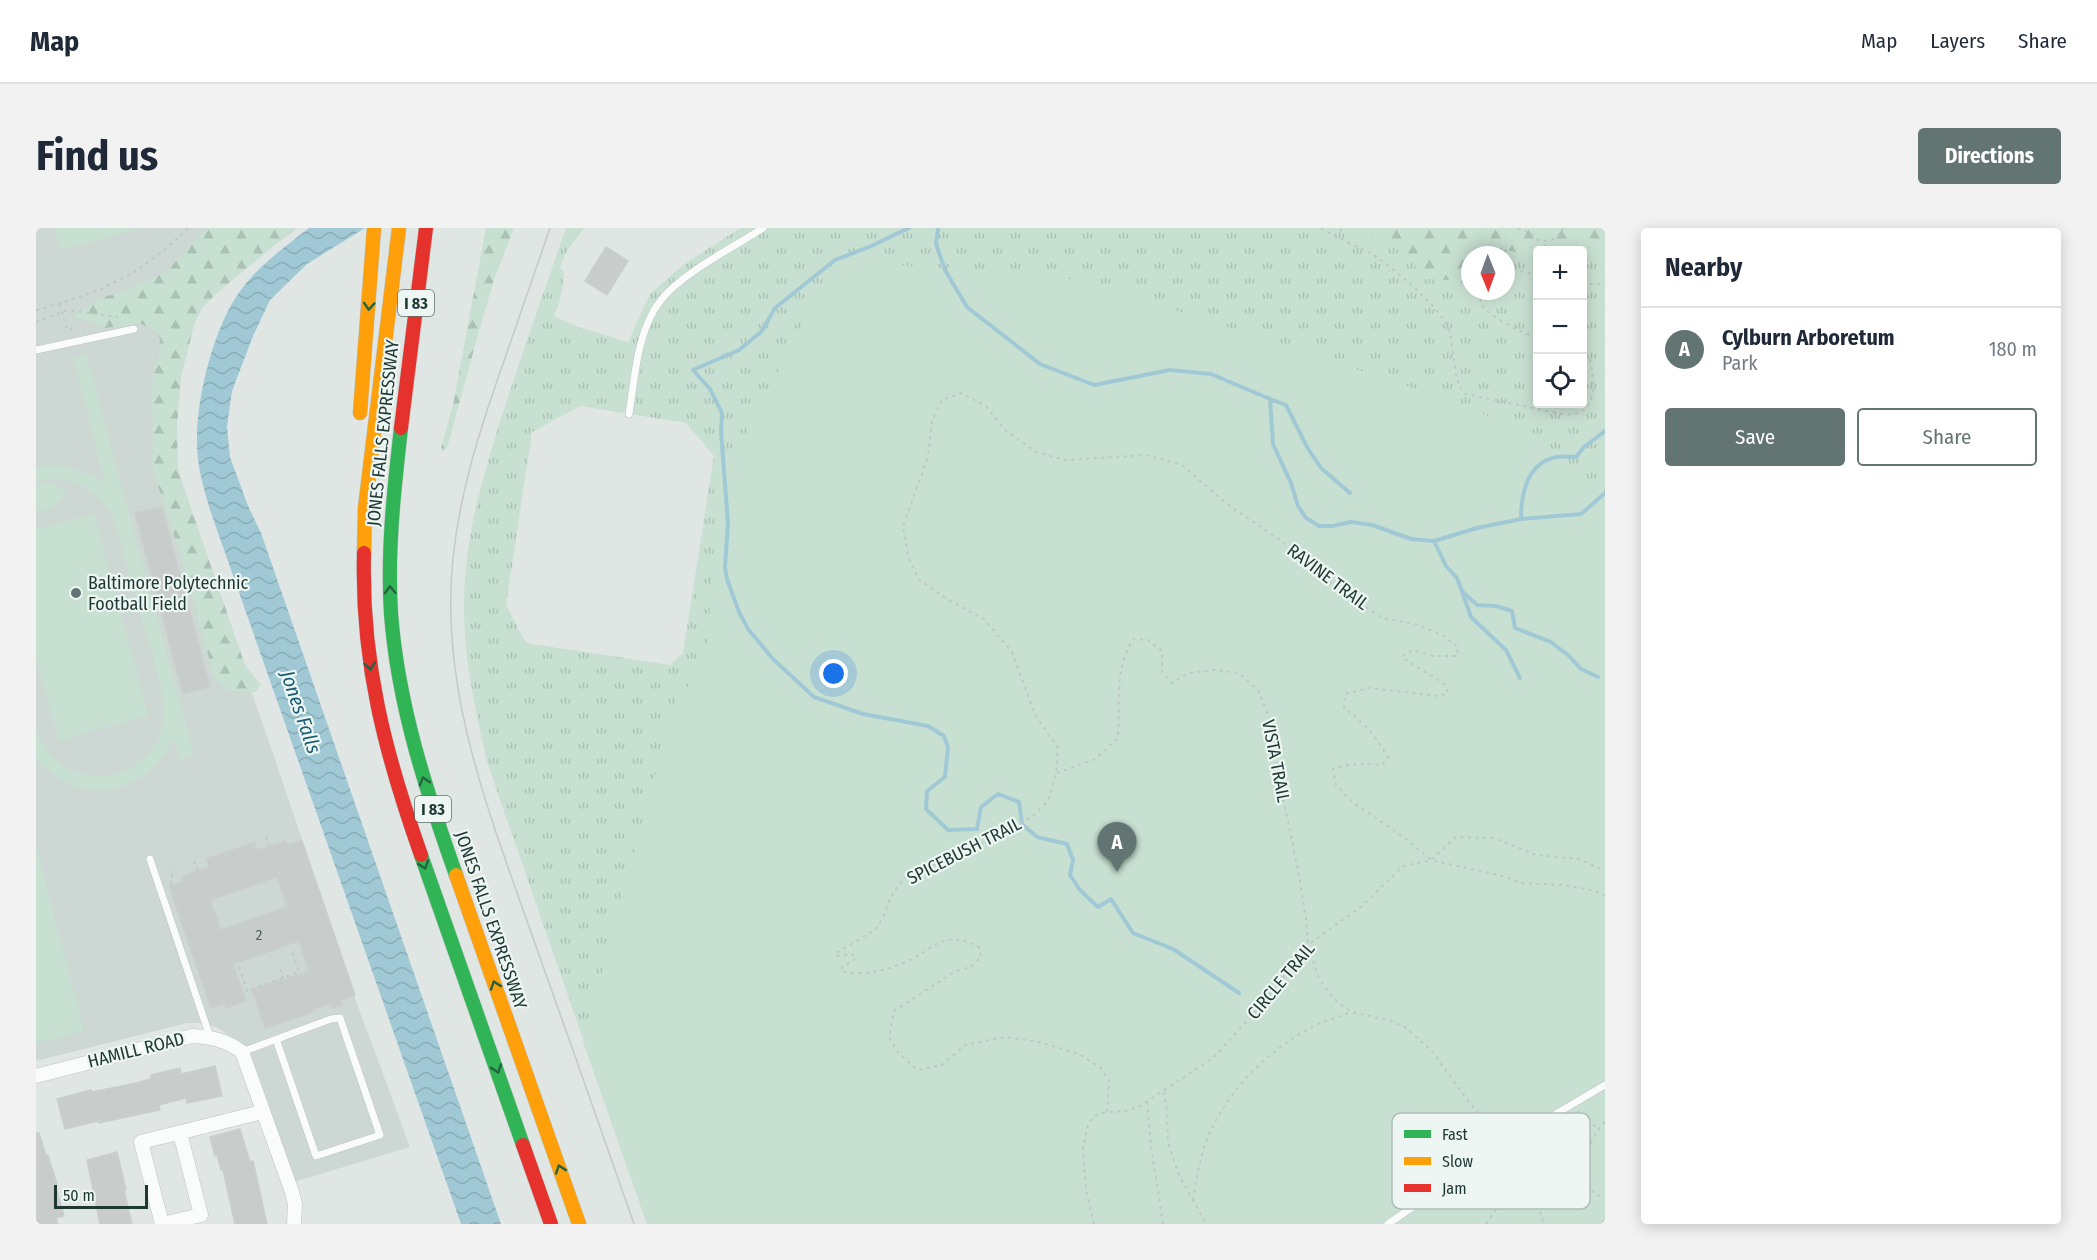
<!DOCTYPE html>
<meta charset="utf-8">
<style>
body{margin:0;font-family:"Fira Sans Condensed",sans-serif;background:#f2f2f3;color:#1f2937}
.controls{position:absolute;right:18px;top:18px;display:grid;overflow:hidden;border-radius:6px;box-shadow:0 3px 15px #0003}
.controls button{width:54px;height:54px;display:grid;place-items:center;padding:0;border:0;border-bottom:2px solid #e0e1e3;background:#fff;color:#1f2937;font:30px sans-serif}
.compass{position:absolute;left:1425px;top:18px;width:54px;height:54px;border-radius:50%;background:#fff;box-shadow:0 3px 15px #0003;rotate:179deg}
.scale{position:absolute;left:18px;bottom:15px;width:94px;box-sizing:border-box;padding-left:6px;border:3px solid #1f3834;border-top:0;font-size:16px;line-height:21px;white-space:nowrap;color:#1f3834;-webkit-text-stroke:4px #edf6f2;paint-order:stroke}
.you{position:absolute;left:798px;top:446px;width:21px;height:21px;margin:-15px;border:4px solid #fff;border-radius:50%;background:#1a73e8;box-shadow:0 0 0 9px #1a73e833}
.badge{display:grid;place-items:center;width:39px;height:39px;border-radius:50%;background:#637572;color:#fff;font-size:20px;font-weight:700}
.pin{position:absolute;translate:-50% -50px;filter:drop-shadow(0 2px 3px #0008)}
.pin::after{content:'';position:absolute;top:32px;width:21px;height:18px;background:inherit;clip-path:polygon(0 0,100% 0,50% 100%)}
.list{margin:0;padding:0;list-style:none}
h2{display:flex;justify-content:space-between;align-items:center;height:78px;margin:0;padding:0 24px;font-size:26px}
h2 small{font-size:20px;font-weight:400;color:#747a83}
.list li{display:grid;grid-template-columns:39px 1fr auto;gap:18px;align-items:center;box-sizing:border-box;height:84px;padding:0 24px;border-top:2px solid #e0e1e3}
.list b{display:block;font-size:22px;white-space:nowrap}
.list p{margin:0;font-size:20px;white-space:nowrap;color:#747a83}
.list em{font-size:20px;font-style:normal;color:#747a83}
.actions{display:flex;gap:12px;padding:18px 24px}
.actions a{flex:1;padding:14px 0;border:2px solid #637572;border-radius:6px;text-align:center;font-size:21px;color:#637572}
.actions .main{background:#637572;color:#fff}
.icon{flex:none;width:33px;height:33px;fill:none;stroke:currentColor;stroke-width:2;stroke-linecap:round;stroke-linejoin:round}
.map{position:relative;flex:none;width:1569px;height:996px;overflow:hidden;border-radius:6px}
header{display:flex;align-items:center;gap:36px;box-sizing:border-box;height:84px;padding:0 30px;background:#fff;border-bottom:2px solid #e0e1e3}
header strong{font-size:28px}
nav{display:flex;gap:33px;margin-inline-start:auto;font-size:21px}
.intro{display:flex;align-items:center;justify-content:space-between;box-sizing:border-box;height:144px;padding:0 36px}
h1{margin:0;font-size:42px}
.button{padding:15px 27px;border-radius:6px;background:#637572;color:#fff;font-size:21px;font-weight:700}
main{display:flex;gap:36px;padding:0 36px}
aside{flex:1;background:#fff;border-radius:6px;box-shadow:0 3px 15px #0003}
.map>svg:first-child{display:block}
</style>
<header>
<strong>Map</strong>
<nav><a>Map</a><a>Layers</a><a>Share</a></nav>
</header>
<div class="intro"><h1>Find us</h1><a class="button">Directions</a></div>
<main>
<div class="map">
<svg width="1569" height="996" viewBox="0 0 1569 996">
<defs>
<pattern id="forest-firs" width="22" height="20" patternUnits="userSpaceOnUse" patternTransform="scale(1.5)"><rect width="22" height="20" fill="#c8e0d2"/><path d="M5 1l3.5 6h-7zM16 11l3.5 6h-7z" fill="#abc1b5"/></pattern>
<pattern id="park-tufts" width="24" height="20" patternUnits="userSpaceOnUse" patternTransform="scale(1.5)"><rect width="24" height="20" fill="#c8e0d2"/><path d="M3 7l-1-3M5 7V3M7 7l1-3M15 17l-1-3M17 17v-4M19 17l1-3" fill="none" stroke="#abc1b5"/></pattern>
<pattern id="water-waves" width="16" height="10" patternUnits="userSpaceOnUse" patternTransform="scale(1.5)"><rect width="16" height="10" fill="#a0c9d5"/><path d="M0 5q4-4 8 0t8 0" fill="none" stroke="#89adb7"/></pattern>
</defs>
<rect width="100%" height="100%" fill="#e0e6e4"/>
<!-- built -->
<path fill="#cdd8d4" d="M0 0H262L147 85 138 244 239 531 320 773 374 919 258 954 215 826 200 812 182 800 164 795H151L0 833Z"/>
<!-- forest -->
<path fill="url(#forest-firs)" d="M171 0H259L182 64 166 80 158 97 145 150 141 197 142 242 209 437 225 457 219 464C196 462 189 467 177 445L143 322 117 242 116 153 123 129 124 110 120 104 104 95 69 100 49 91H41L38 87 62 71 90 62 129 45Z
M450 0H478L458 52 441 110 411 220 407 224 405 220 417 177Z
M1329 0H1569V48L1547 47 1546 22H1502L1501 39 1470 27H1434V63L1501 158 1339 14Z"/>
<!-- park -->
<path fill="url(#park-tufts)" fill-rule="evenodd" d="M530 0H548L530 24 524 40 528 44C527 61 525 73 518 88L539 98 592 114 614 66 647 37 704 0H1329L1339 14 1348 7 1392 51 1431 53 1434 37V63H1470V27H1436L1438 16H1450L1501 30 1502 176H1546L1547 31H1569V996H611L451 534C439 480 427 427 428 372 429 303 450 237 471 172 490 115 510 57 530 0ZM544 178 650 195 678 228 647 425 634 437 490 415 470 377 496 204Z"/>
<!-- garden -->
<path fill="#c8e0d2" d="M18 0H106L24 22Z
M799 32 1047 52 1417 173 1487 203 1569 278V996H611L547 814 639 474 670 437 682 261Z
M50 126 158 527 144 531 138 509C113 568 42 580 0 531V500C22 579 143 555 127 465L77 288C60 259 33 246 0 253V240C26 233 47 243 69 255L37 129Z
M9 255 23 258 31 265C21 274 14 286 0 282V257Z
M58 286 112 488 23 512 0 429V301Z
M0 616 48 803 0 815Z"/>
<!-- water -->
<path fill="url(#water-waves)" d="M273 0H329L271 36 234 72 217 108 196 163 191 199 194 229 212 278 225 305 465 996H425L174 282C167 258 160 235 161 210 161 169 177 104 200 69 218 41 247 20 273 0Z"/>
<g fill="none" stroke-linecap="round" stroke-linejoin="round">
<!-- stream -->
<path stroke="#a0c9d5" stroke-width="4" d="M873 0 833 19 799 32 739 80 726 103 703 122 657 142 674 161 686 185 685 204 692 295 689 339 691 351 703 384 712 401 737 431 778 469 827 486 892 498 908 508 912 519 909 549 891 563 890 581 912 602 941 601 945 579 962 566 983 574 986 596 1001 609 1031 616 1037 632 1034 647 1044 662 1062 679 1075 671 1097 705 1137 721 1203 765
M902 0 900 16 909 42 931 79 1004 136 1058 157 1134 142 1175 146 1234 171 1237 216 1255 255 1262 278 1270 290 1283 298H1296L1315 294 1336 297 1375 311 1398 313 1441 300 1485 291 1545 286 1569 265
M1234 171 1250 177 1271 219 1285 240 1314 265
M1485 291C1485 266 1491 234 1521 229 1527 228 1534 229 1540 229L1548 219 1569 203
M1398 313 1410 338 1421 350 1426 363 1441 377 1460 378 1476 383 1479 400 1515 414 1533 428 1545 441 1562 449
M1426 363 1435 389 1470 422 1484 450"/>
</g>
<!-- building -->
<path fill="#c8cdcb" stroke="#c9cfcd" stroke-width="1.5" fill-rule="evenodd" d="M570 19 592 33 571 67 549 53Z
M126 279 174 459 147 466 99 285Z
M250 613 251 617 266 613 319 767 304 772 306 777 296 780 294 776 276 782 277 784 229 800 216 762 273 743 263 713 197 736 210 773 190 780 189 775 175 780 133 658 147 654 145 649 173 639 170 631 219 614 221 622ZM241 649 251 679 185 702 174 672Z
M179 838 186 868 151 875 150 870 123 877 124 882 63 895 62 893 29 901 21 871 55 862 56 864 100 855 115 851V847L144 840 145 846Z
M204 901 214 934 217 933 231 996H199L187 942H185L181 927 179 928 174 909Z
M0 905H3L10 928 12 927 21 956 19 957 28 988 20 990 22 996H0Z
M81 924 90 962H88L96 996H64L51 932Z"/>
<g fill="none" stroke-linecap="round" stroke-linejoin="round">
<defs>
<path id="lane" d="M0 122 98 101
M593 186C599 149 601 102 625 72 646 45 698 19 727 0
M114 631 174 809
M206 824 295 791 304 790 344 907 280 928 240 811
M1352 996 1469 916 1569 857"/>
<path id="street" d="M0 848 156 808C175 809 190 812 206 824L256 964 259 976 258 996
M126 996 105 914 226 884
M126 996 165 987 144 905"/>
<path id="fast" d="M365 200C358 262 351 324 355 386 362 477 390 562 420 647
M385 627 487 917"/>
<path id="slow" d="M324 185 338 0
M328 325 329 280 363 0
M420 647 543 996"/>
<path id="jam" d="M365 200 390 0
M328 325C325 434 349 525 385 627
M487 917 515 996"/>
</defs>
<!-- lane casing -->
<use href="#lane" stroke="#bdc3c1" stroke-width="8"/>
<!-- street casing -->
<use href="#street" stroke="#bdc3c1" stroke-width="15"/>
<!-- fast casing -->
<use href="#fast" stroke="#bac3c1" stroke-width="15"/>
<!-- slow casing -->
<use href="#slow" stroke="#bac3c1" stroke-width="15"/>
<!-- jam casing -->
<use href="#jam" stroke="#bac3c1" stroke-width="15"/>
<!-- path -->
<path stroke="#bec7c5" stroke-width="2" stroke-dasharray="3 4.5" stroke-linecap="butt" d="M1285 0C1301 10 1318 17 1334 25 1353 36 1402 78 1411 97 1420 116 1415 157 1430 166L1526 186C1556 189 1560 167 1556 143 1555 134 1554 128 1546 122
M1482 0 1497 7 1499 11C1512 15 1521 13 1527 0
M1298 8 1307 0
M1470 39 1502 48
M1546 55 1569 57
M1444 63C1444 68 1444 73 1446 77 1453 89 1488 106 1502 110
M24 76 30 99 35 98 36 105
M0 82C64 65 104 48 152 0
M0 94 31 82 82 89
M1021 545 1059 531 1082 510C1084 475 1078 442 1097 411L1112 412 1126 423V444L1136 455 1152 445 1179 442 1203 445 1222 462 1233 489 1246 565 1262 642 1270 690 1272 717 1283 751 1297 770 1315 784 1352 792 1369 799 1395 822 1433 874 1463 909
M230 609 234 621
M157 647 162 645 158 633
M135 656 137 640
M203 739 211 763 263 744 255 721
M244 741 247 750
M1128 864 1131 884 1132 914 1142 945 1170 996
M1111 874 1115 918 1127 996
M1542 883 1555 914
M1071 884 1073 853 1065 840 1043 826 1003 814 969 809 929 817 906 837 882 842 863 826 853 809 858 783 918 744 936 738 945 729 943 719C933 714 923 710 911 712 899 715 889 724 878 730 857 741 829 749 805 743L806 739 817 733 820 728 814 726 800 728V725L839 702 847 690 854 670 867 651 969 604 997 588 1012 573 1020 545 1022 520 999 487 976 424 948 391 914 373 882 351 872 328 867 298 892 229 896 193 906 172 925 165 950 178 969 202 1002 225 1031 232 1110 227 1146 237 1191 276 1254 319 1295 355 1346 390 1379 396 1406 407 1422 419 1421 428H1397L1377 422 1366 428C1380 441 1397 446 1411 459V466L1402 468 1332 460 1309 466 1308 480C1327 494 1341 509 1352 530L1346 537C1329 536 1313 535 1297 541L1300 557 1315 573 1370 611 1395 632 1467 648 1485 655 1526 657 1556 662 1569 668
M1569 894C1550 911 1536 961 1569 970
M1549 897 1564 898
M1472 924 1474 966
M1489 967C1500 975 1506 982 1507 996
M1157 972C1161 949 1164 926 1174 904 1195 858 1238 817 1284 795 1294 791 1305 789 1315 784
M1058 996 1050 961 1047 922 1052 896 1060 887 1071 884 1090 883 1104 878 1177 830 1223 780 1272 717 1326 678 1367 638 1395 632 1420 609 1458 610 1500 627 1543 631 1569 643
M1450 996 1467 972 1474 966 1489 967 1497 964 1503 957 1521 950 1534 942 1540 940 1549 942
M1567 996 1569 988"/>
<!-- lane -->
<use href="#lane" stroke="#fafbfb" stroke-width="7"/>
<!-- street -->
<use href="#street" stroke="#fafbfb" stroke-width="14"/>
<!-- fast -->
<use href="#fast" stroke="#30b455" stroke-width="14"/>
<!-- slow -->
<use href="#slow" stroke="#ff9f0a" stroke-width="14"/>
<!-- jam -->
<use href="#jam" stroke="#e5322d" stroke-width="14"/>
<!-- tram -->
<path stroke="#c5c9c8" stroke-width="1.5" d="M514 0C499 44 483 89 468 133 445 198 424 262 417 330 403 463 454 587 497 710 531 805 565 901 598 996"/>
</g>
<!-- one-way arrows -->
<defs><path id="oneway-chevron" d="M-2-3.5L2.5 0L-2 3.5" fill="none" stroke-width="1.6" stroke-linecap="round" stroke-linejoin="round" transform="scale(1.5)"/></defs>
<g stroke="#256340">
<use href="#oneway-chevron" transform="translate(333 78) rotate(94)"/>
<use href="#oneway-chevron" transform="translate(354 362) rotate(-92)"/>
<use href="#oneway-chevron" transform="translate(334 438) rotate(82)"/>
<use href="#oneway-chevron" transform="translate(388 553) rotate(-107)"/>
<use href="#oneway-chevron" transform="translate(388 637) rotate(71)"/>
<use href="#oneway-chevron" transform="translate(459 757) rotate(-109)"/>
<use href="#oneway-chevron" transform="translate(461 841) rotate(71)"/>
<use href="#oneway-chevron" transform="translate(524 941) rotate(-109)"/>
</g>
<!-- markers -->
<circle fill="#637572" stroke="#edf6f2" stroke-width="2" cx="40" cy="365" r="6"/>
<g text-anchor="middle" stroke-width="4.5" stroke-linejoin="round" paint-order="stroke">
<!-- number labels -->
<g font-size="15" fill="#4a5e5a">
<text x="223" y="712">2</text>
</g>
<!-- shield labels -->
<g fill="#edf6f2" stroke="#5d716d" stroke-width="1.5">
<rect x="362" y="62" width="36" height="26" rx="4.5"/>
<rect x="379" y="568" width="36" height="26" rx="4.5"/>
</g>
<g font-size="16" font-weight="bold" fill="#1f3834">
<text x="380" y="81">I 83</text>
<text x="397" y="587">I 83</text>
</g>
<!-- street labels -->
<g font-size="18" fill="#1f3834" stroke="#edf6f2">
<text transform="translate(347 205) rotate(-84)" y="6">JONES FALLS EXPRESSWAY</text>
<text transform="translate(1292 349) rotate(37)" y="6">RAVINE TRAIL</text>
<text transform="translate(1240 533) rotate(79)" y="6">VISTA TRAIL</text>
<text transform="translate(928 623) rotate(-27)" y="6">SPICEBUSH TRAIL</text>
<text transform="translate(455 692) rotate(71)" y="6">JONES FALLS EXPRESSWAY</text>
<text transform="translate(1245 753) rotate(-50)" y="6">CIRCLE TRAIL</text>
<text transform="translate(100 822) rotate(-14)" y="6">HAMILL ROAD</text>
</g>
<!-- poi labels -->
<g font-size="18" fill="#1f3834" stroke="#edf6f2" text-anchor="start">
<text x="52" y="361">Baltimore Polytechnic<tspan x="52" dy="21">Football Field</tspan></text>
</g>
<!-- water labels -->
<g font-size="20" font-style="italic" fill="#1a5c73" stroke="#edf6f2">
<text transform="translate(265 484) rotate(71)" y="7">Jones Falls</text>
</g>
</g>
<!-- legend -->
<rect x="1356" y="885" width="198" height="96" rx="9" fill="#edf6f2" stroke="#afbdb9" stroke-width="1.5"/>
<rect x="1368" y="902" width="27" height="8" fill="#30b455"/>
<rect x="1368" y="929" width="27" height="8" fill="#ff9f0a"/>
<rect x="1368" y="956" width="27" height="8" fill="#e5322d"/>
<g font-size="16" fill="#1f3834">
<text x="1406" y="912">Fast</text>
<text x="1406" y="939">Slow</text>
<text x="1406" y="966">Jam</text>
</g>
</svg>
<div class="controls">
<button>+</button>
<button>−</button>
<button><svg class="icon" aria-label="locate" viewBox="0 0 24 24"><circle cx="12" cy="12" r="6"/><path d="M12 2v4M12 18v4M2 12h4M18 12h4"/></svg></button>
</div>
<svg class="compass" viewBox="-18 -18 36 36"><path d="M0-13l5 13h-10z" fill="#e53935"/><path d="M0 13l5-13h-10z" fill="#747a83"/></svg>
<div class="scale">50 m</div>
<div class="you"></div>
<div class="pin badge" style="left:1081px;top:644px">A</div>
</div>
<aside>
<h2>Nearby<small></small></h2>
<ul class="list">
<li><span class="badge">A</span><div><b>Cylburn Arboretum</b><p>Park</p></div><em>180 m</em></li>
</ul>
<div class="actions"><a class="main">Save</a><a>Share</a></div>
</aside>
</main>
